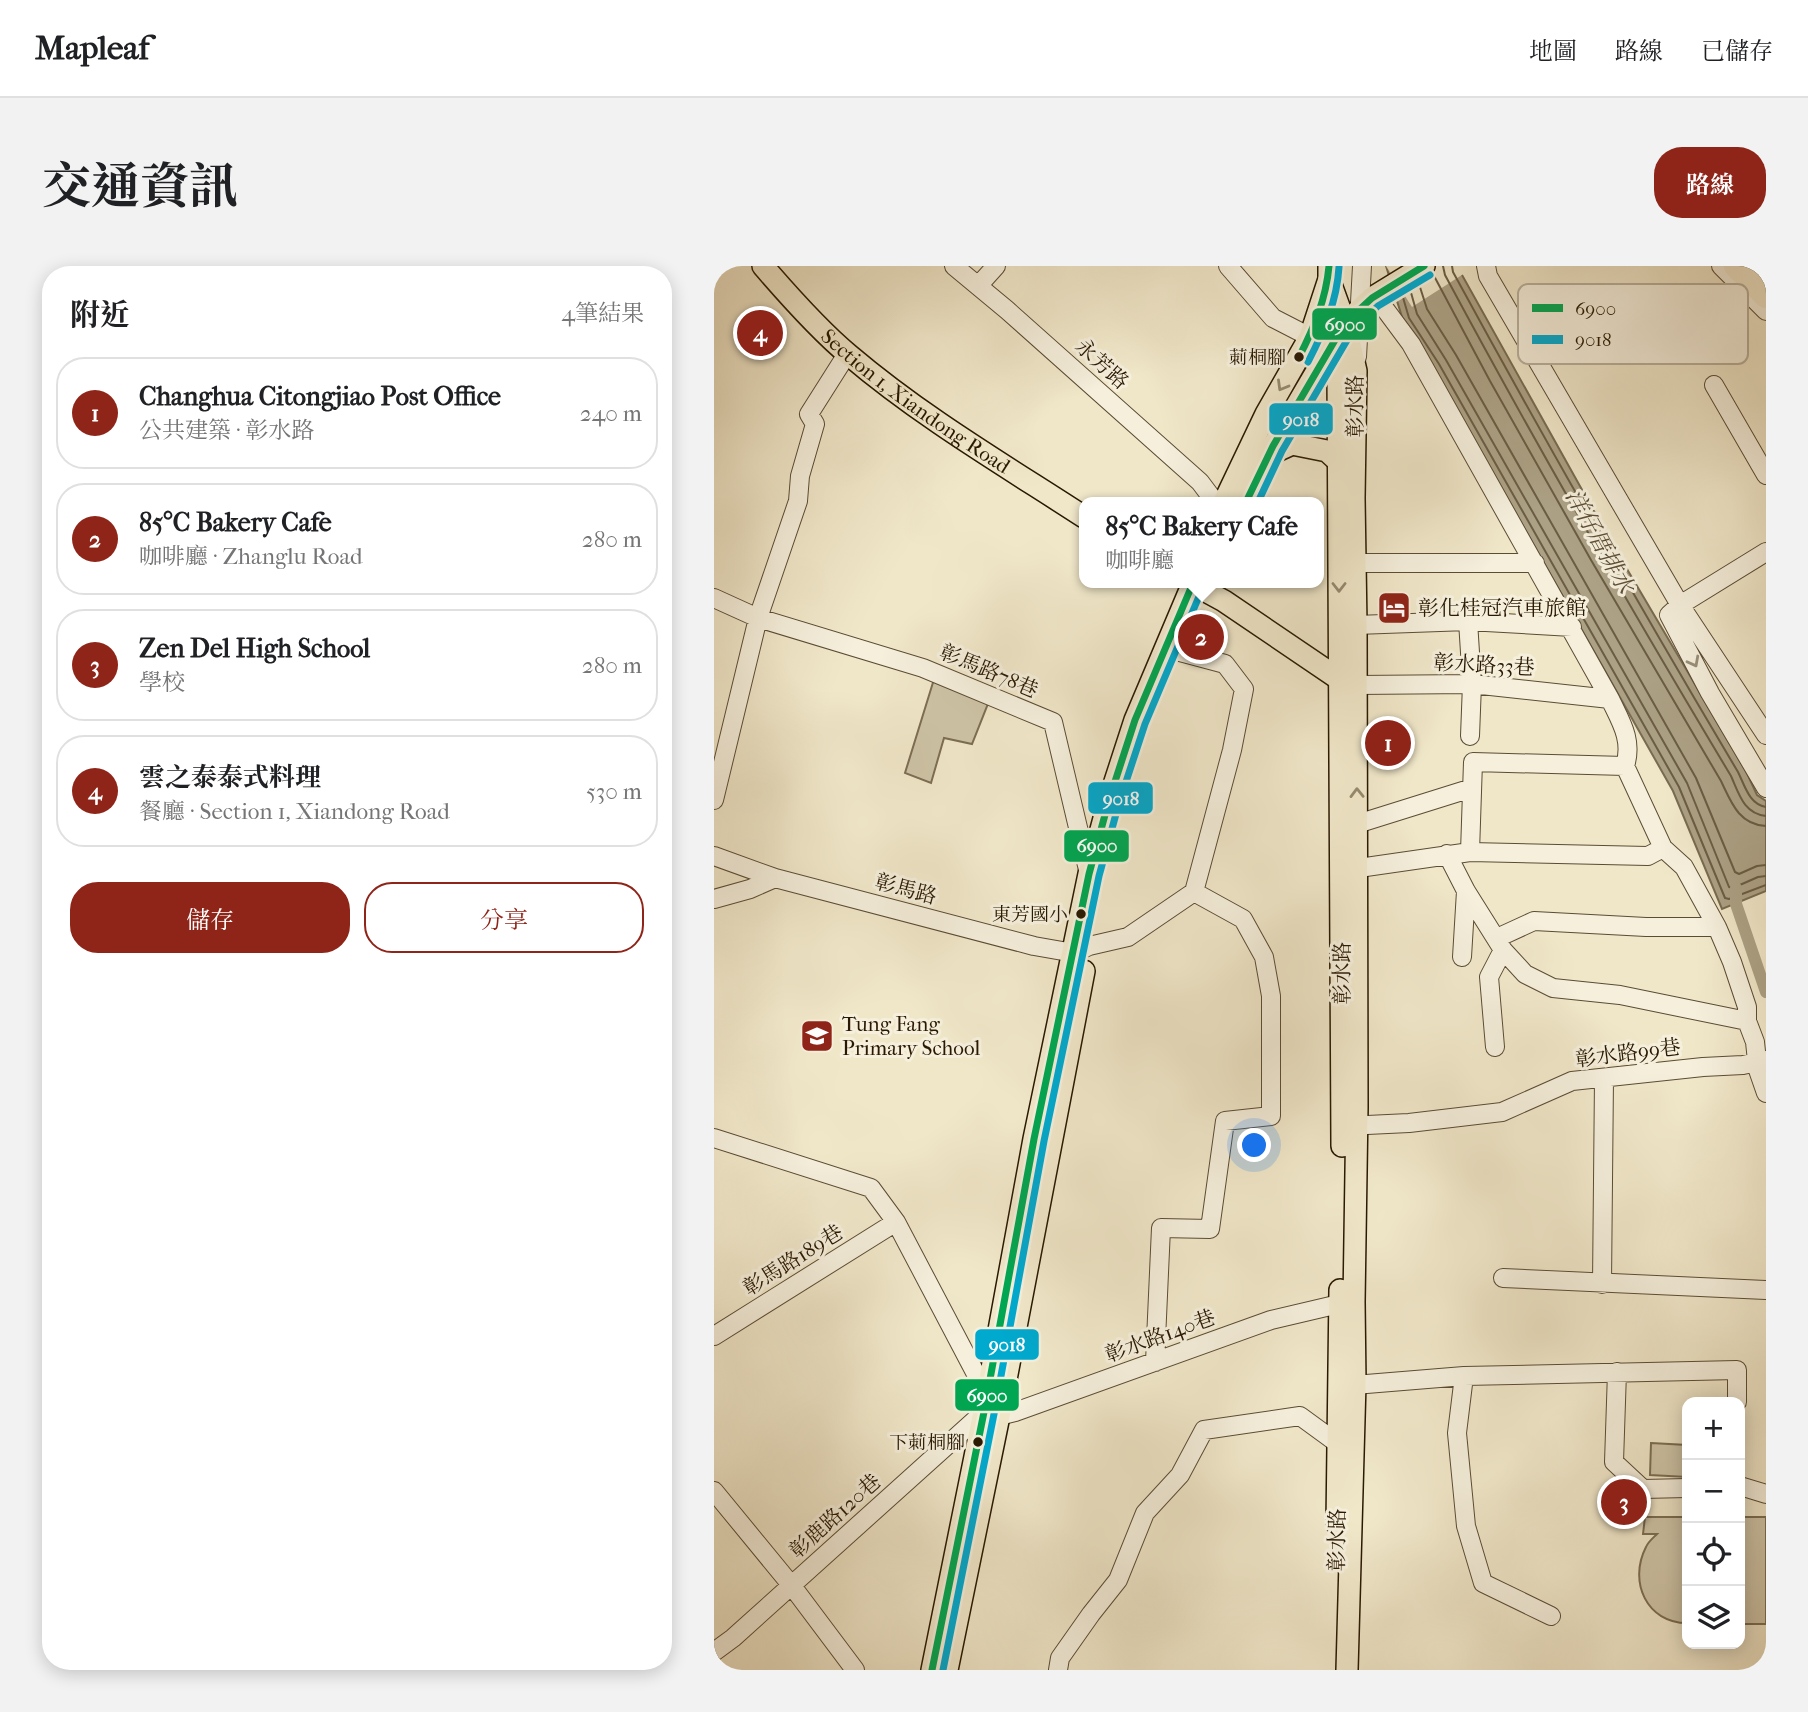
<!DOCTYPE html>
<html lang="zh-TW">
<meta charset="utf-8">
<style>
body{margin:0;font-family:"IM FELL French Canon","Noto Serif TC",serif;background:#f2f2f2;color:#202124}
.controls{position:absolute;right:21px;bottom:21px;display:grid;overflow:hidden;border-radius:14px;box-shadow:0 4px 18px #0003}
.controls button{width:63px;height:63px;display:grid;place-items:center;padding:0;border:0;border-bottom:2px solid #e0e0e0;background:#fff;color:#202124;font:35px sans-serif}
.you{position:absolute;left:541px;top:880px;width:24px;height:24px;margin:-18px;border:5px solid #fff;border-radius:50%;background:#1a73e8;box-shadow:0 0 0 10px #1a73e833}
.badge{display:grid;place-items:center;width:46px;height:46px;border-radius:50%;background:#8f2418;color:#fff;font-size:23px;font-weight:700}
.pin{position:absolute;translate:-50% -50%;border:4px solid #fff;box-shadow:0 2px 7px #0006}
.popup{position:absolute;left:365px;top:231px;width:245px;height:91px;box-sizing:border-box;display:grid;place-content:center;border-radius:14px;background:#fff;filter:drop-shadow(0 2px 5px #0005);font-size:23px;white-space:nowrap;color:#757577}
.popup b{font-size:26px;color:#202124}
.popup::after{content:'';position:absolute;left:50%;top:100%;margin-left:-14px;border:14px solid transparent;border-top-color:#fff}
.list{margin:0;padding:0;list-style:none}
h2{display:flex;justify-content:space-between;align-items:center;height:91px;margin:0;padding:0 28px;font-size:30px}
h2 small{font-size:23px;font-weight:400;color:#757577}
.list li{display:grid;grid-template-columns:46px 1fr auto;gap:21px;align-items:center;box-sizing:border-box;height:112px;margin:0 14px 14px;padding:0 14px;border:2px solid #e0e0e0;border-radius:28px}
.list b{display:block;font-size:26px;white-space:nowrap}
.list p{margin:0;font-size:23px;white-space:nowrap;color:#757577}
.list em{font-size:23px;font-style:normal;color:#757577}
.actions{display:flex;gap:14px;padding:21px 28px}
.actions a{flex:1;padding:16px 0;border:2px solid #8f2418;border-radius:28px;text-align:center;font-size:24px;color:#8f2418}
.actions .main{background:#8f2418;color:#fff}
.icon{flex:none;width:38px;height:38px;fill:none;stroke:currentColor;stroke-width:2;stroke-linecap:round;stroke-linejoin:round}
.map{position:relative;flex:none;width:1052px;height:1404px;overflow:hidden;border-radius:28px}
header{display:flex;align-items:center;gap:42px;box-sizing:border-box;height:98px;padding:0 35px;background:#fff;border-bottom:2px solid #e0e0e0}
header strong{font-size:33px}
nav{display:flex;gap:38px;margin-inline-start:auto;font-size:24px}
.intro{display:flex;align-items:center;justify-content:space-between;box-sizing:border-box;height:168px;padding:0 42px}
h1{margin:0;font-size:49px}
.button{padding:18px 32px;border-radius:28px;background:#8f2418;color:#fff;font-size:24px;font-weight:700}
main{display:flex;gap:42px;padding:0 42px}
aside{flex:1;background:#fff;border-radius:28px;box-shadow:0 4px 18px #0003}
.map>svg:first-child{display:block}
</style>
<header>
<strong>Mapleaf</strong>
<nav><a>地圖</a><a>路線</a><a>已儲存</a></nav>
</header>
<div class="intro"><h1>交通資訊</h1><a class="button">路線</a></div>
<main>
<aside>
<h2>附近<small>4筆結果</small></h2>
<ul class="list">
<li><span class="badge">1</span><div><b>Changhua Citongjiao Post Office</b><p>公共建築 · 彰水路</p></div><em>240 m</em></li>
<li><span class="badge">2</span><div><b>85°C Bakery Cafe</b><p>咖啡廳 · Zhanglu Road</p></div><em>280 m</em></li>
<li><span class="badge">3</span><div><b>Zen Del High School</b><p>學校</p></div><em>280 m</em></li>
<li><span class="badge">4</span><div><b>雲之泰泰式料理</b><p>餐廳 · Section 1, Xiandong Road</p></div><em>530 m</em></li>
</ul>
<div class="actions"><a class="main">儲存</a><a>分享</a></div>
</aside>
<div class="map">
<svg width="1052" height="1404" viewBox="0 0 1052 1404">
<rect width="100%" height="100%" fill="#f0e7c9"/>
<filter id="stains"><feTurbulence type="fractalNoise" baseFrequency=".00286" numOctaves="4"/><feColorMatrix values="0 0 0 0 .2 0 0 0 0 .09 0 0 0 0 .02 0 0 0 .5 -.17"/></filter>
<radialGradient id="worn" r=".72"><stop offset=".6" stop-color="#630" stop-opacity="0"/><stop offset="1" stop-color="#630" stop-opacity=".3"/></radialGradient>
<!-- green -->
<path fill="#cec4a7" stroke="#7c6e54" stroke-width="2" d="M221 410 277 430 258 478 230 472 217 517 191 507Z
M937 1177 973 1179V1211L936 1209Z
M931 1251H973V1357C933 1357 914 1316 932 1281 934 1276 939 1272 943 1268H929Z
M1026 1251H1052V1358H1026Z"/>
<!-- water -->
<path fill="#aca185" stroke="#786b51" stroke-width="2" d="M672 0H743L900 281 1031 503 1043 529 1052 535V625L1008 643 959 525 719 101 689 54Z"/>
<!-- pier -->
<path fill="#f0e7c9" d="M672 0H747L751 7 698 41Z"/>
<g fill="none" stroke-linecap="round" stroke-linejoin="round">
<!-- shore -->
<path stroke="#6a5d44" stroke-width="2" d="M729 0 731 9C822 179 918 345 1017 510 1025 528 1030 548 1052 550
M738 0 739 6C831 175 926 341 1024 506 1031 520 1035 538 1052 541
M719 8 776 115 877 294 1007 515C1017 536 1025 559 1052 560
M705 18 713 43 742 89 982 512 1021 606 1025 608 1043 600 1052 599
M696 23 703 48 732 94 973 517 1015 621 1019 622 1044 611 1052 610
M688 28 695 52 725 98 965 521 1011 632 1015 633 1052 619"/>
<!-- canal -->
<path stroke="#aca185" stroke-width="12" d="M1022 622V638L1052 726"/>
<defs>
<path id="minor" d="M240 0 293 44 486 216 501 236
M514 0 559 52 596 71
M772 0 774 10 966 339 1052 469
M1007 0 1052 45
M264 20 282 0
M658 32 671 43 697 78 896 433C907 456 919 474 911 500L949 582 970 601 1003 661 1018 696 1033 741V755L1041 776 1044 804 1052 827
M643 91 648 0
M1000 119 1052 209
M1052 286 966 339 955 349 996 427 1052 522
M641 297H821
M0 332 44 352 209 402 339 456 375 608
M754 355 758 418 756 470
M642 359 754 355 858 361
M642 419 758 418 896 433
M0 534 44 352 84 235 86 210 101 158 95 148 133 88
M643 558 758 522
M756 586 759 496 911 500
M733 588 752 625 789 684 811 708 839 722 906 729 1033 755
M0 590 61 612 320 680 360 687 375 680 414 671 480 626 518 484 530 423 511 398 466 386
M631 604 756 586 934 590 949 582
M0 633 36 623 61 612
M783 672 820 655 932 661H1003
M748 691 752 625
M781 781 775 711 789 684
M632 860 695 857 788 846 858 815 989 801 1029 799 1052 794
M0 872 157 922 182 956 273 1129
M789 1012 1052 1024
M888 1018 890 812
M0 1070 182 956
M441 1096 447 962 496 963 511 855 557 850V730L550 691 529 653 480 626
M903 1106 900 1196 929 1223 973 1222
M750 1110 1023 1104V1136
M628 1120 750 1110 743 1167 752 1260 769 1317 837 1350
M1026 1220 1052 1228
M0 1225 78 1320 141 1404
M0 1386 19 1372 270 1146 285 1150 301 1146 557 1054 625 1038 636 1039
M344 1404 346 1392 377 1348 404 1314 431 1247 466 1209 490 1164 586 1150 623 1177"/>
<g id="major">
<path id="s1" d="M49 0C74 29 106 65 135 89 208 151 290 199 370 251"/>
<path d="M615 0V13L631 57 642 105 640 232 642 359 643 841 640 1036 641 1117 633 1404"/>
<path d="M554 189 578 178 613 185 626 197"/>
<path d="M510 236 552 148 596 71 615 13"/>
<path d="M532 236 559 180 631 57 658 32 710 0"/>
<path d="M477 317 510 335 625 413 633 416"/>
<path d="M628 880 624 105 629 69"/>
<path d="M623 1258 626 1024"/>
<path d="M218 1404 270 1146 320 873 375 608 395 534 421 454 479 317"/>
<path d="M233 1404 285 1150 370 705"/>
</g>
<path id="highway" d="M1022 0 1052 30
M1047 0 1052 5"/>
</defs>
<!-- minor casing -->
<use href="#minor" stroke="#5b4c34" stroke-width="20"/>
<!-- major casing -->
<use href="#major" stroke="#291902" stroke-width="24"/>
<!-- highway casing -->
<use href="#highway" stroke="#291902" stroke-width="27"/>
<!-- minor -->
<use href="#minor" stroke="#f5efdc" stroke-width="18"/>
<!-- major -->
<use href="#major" stroke="#f0e7c9" stroke-width="21"/>
<!-- highway -->
<use href="#highway" stroke="#f0e7c9" stroke-width="24"/>
<defs>
<path id="bus-1" d="M585 91C600 62 612 33 615 0
M532 236 559 180 631 57 658 32 710 0
M218 1404 270 1146 320 873 375 608 395 534 421 454 479 317"/>
<path id="bus-2" d="M594 96C610 65 623 35 625 1
M544 236 568 185 639 64 664 40 716 9
M229 1404 280 1148 330 875 385 610 405 537 431 458 489 321"/>
</defs>
<!-- bus-1 casing -->
<use href="#bus-1" stroke="#f5efdc" stroke-width="12"/>
<!-- bus-2 casing -->
<use href="#bus-2" stroke="#f5efdc" stroke-width="12"/>
<!-- bus-1 -->
<use href="#bus-1" stroke="#00a651" stroke-width="7"/>
<!-- bus-2 -->
<use href="#bus-2" stroke="#00a9ce" stroke-width="7"/>
</g>
<!-- one-way arrows -->
<defs><path id="oneway-chevron" d="M-2-3.5L2.5 0L-2 3.5" fill="none" stroke-width="1.6" stroke-linecap="round" stroke-linejoin="round" transform="scale(1.75)"/></defs>
<g stroke="#968a6f">
<use href="#oneway-chevron" transform="translate(568 120) rotate(120)"/>
<use href="#oneway-chevron" transform="translate(625 321) rotate(90)"/>
<use href="#oneway-chevron" transform="translate(643 527) rotate(-91)"/>
</g>
<use stroke="#998f7a" href="#oneway-chevron" transform="translate(980 396) rotate(62)"/>
<!-- icons -->
<defs>
<symbol id="hotel-square" viewBox="-11 -11 22 22"><rect x="-9" y="-9" width="18" height="18" rx="4" fill="#8f2418" stroke="#f5efdc"/><path d="M-6-4.5h1.5V1H6V5H4.5V3h-9V5H-6ZM-4 0a1.8 1.8 0 1 1 3.6 0ZM.5 0V-2.5h3Q6-2.5 6 0Z" fill="#fff"/></symbol>
<symbol id="school-square" viewBox="-11 -11 22 22"><rect x="-9" y="-9" width="18" height="18" rx="4" fill="#8f2418" stroke="#f5efdc"/><path d="M0-5L7-2L0 1L-7-2ZM-4 1L0 2.5L4 1V4Q0 6-4 4Z" fill="#fff"/></symbol>
</defs>
<g fill-rule="evenodd">
<use href="#hotel-square" x="661" y="323" width="38" height="38"/>
<use href="#school-square" x="84" y="751" width="38" height="38"/>
</g>
<!-- markers -->
<g fill="#291902" stroke="#f5efdc" stroke-width="2.5">
<circle cx="585" cy="91" r="6"/>
<circle cx="367" cy="648" r="6"/>
<circle cx="264" cy="1176" r="6"/>
</g>
<g text-anchor="middle" stroke-width="6" stroke-linejoin="round" paint-order="stroke">
<!-- bus labels -->
<g font-size="19" fill="#291902" stroke="#f5efdc" text-anchor="end">
<text x="572" y="98">莿桐腳</text>
<text x="354" y="655">東芳國小</text>
<text x="251" y="1183">下莿桐腳</text>
</g>
<!-- street labels -->
<g font-size="21" fill="#291902" stroke="#f5efdc">
<text transform="translate(388 98) rotate(42)" y="7">永芳路</text>
<text dy="7" stroke="none"><textPath href="#s1" startOffset="205">Section 1, Xiandong Road</textPath></text>
<text transform="translate(641 140) rotate(-90)" y="7">彰水路</text>
<text transform="translate(770 399) rotate(3)" y="7">彰水路33巷</text>
<text transform="translate(275 405) rotate(23)" y="7">彰馬路78巷</text>
<text transform="translate(192 623) rotate(15)" y="7">彰馬路</text>
<text transform="translate(628 707) rotate(-90)" y="7">彰水路</text>
<text transform="translate(914 787) rotate(-7)" y="7">彰水路99巷</text>
<text transform="translate(79 994) rotate(-32)" y="7">彰馬路189巷</text>
<text transform="translate(446 1070) rotate(-20)" y="7">彰水路140巷</text>
<text transform="translate(121 1250) rotate(-42)" y="7">彰鹿路120巷</text>
<text transform="translate(623 1274) rotate(-89)" y="7">彰水路</text>
</g>
<!-- poi labels -->
<g font-size="21" fill="#291902" stroke="#f5efdc" text-anchor="start">
<text x="704" y="349">彰化桂冠汽車旅館</text>
<text x="128" y="765">Tung Fang<tspan x="128" dy="24">Primary School</tspan></text>
</g>
<!-- water labels -->
<g font-size="23" font-style="italic" fill="#5d4f36" stroke="#f5efdc">
<text transform="translate(886 275) rotate(61)" y="8">洋仔厝排水</text>
</g>
</g>
<!-- legend -->
<rect x="804" y="18" width="230" height="80" rx="10" fill="#f5efdc" stroke="#b8af9b" stroke-width="2"/>
<rect x="818" y="38" width="31" height="8" fill="#00a651"/>
<rect x="818" y="69" width="31" height="9" fill="#00a9ce"/>
<g font-size="19" fill="#291902">
<text x="861" y="49">6900</text>
<text x="861" y="80">9018</text>
</g>
<g stroke="#f5efdc" stroke-width="2.5">
<rect x="597" y="41" width="67" height="34" rx="7" fill="#00a651"/>
<rect x="554" y="136" width="66" height="34" rx="7" fill="#00a9ce"/>
<rect x="373" y="515" width="67" height="34" rx="7" fill="#00a9ce"/>
<rect x="349" y="563" width="67" height="34" rx="7" fill="#00a651"/>
<rect x="260" y="1062" width="66" height="33" rx="7" fill="#00a9ce"/>
<rect x="240" y="1112" width="66" height="34" rx="7" fill="#00a651"/>
</g>
<g font-size="19" text-anchor="middle" font-weight="bold" fill="#fff">
<text x="631" y="65">6900</text>
<text x="587" y="160">9018</text>
<text x="407" y="539">9018</text>
<text x="383" y="586">6900</text>
<text x="293" y="1085">9018</text>
<text x="273" y="1136">6900</text>
</g>
<rect width="100%" height="100%" filter="url(#stains)"/>
<rect width="100%" height="100%" fill="url(#worn)"/>
</svg>
<div class="controls">
<button>+</button>
<button>−</button>
<button><svg class="icon" aria-label="locate" viewBox="0 0 24 24"><circle cx="12" cy="12" r="6"/><path d="M12 2v4M12 18v4M2 12h4M18 12h4"/></svg></button>
<button><svg class="icon" aria-label="layers" viewBox="0 0 24 24"><path d="M12 4l9 5-9 5-9-5zM3 14l9 5 9-5"/></svg></button>
</div>
<div class="you"></div>
<div class="pin badge" style="left:674px;top:477px">1</div>
<div class="pin badge" style="left:487px;top:371px">2</div>
<div class="popup"><b>85°C Bakery Cafe</b>咖啡廳</div>
<div class="pin badge" style="left:910px;top:1236px">3</div>
<div class="pin badge" style="left:46px;top:67px">4</div>
</div>
</main>
